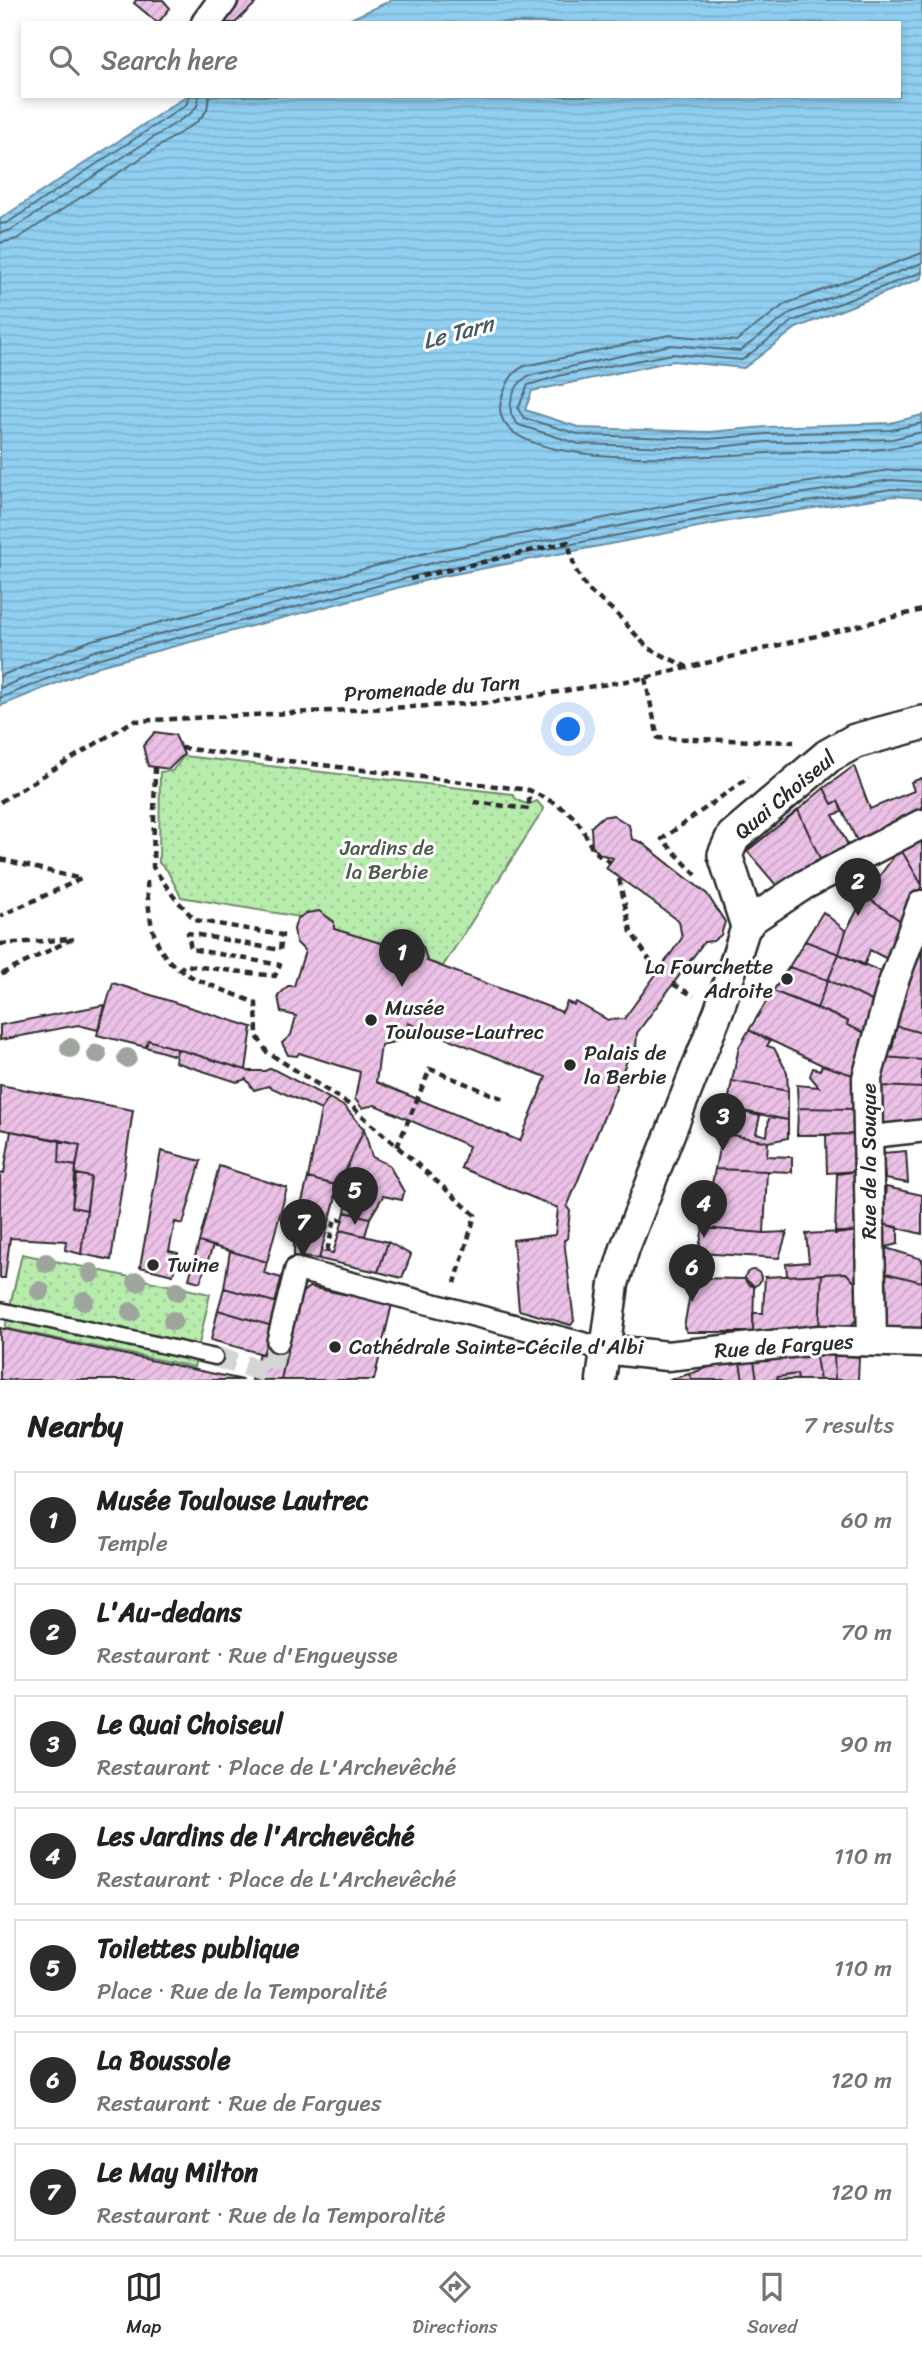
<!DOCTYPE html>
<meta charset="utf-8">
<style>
body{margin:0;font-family:Sriracha,sans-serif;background:#f6f6f6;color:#202124}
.you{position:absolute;left:569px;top:730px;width:24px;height:24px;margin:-18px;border:5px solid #fff;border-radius:50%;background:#1a73e8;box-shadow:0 0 0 10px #1a73e833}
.badge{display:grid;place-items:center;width:46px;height:46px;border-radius:50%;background:#2b2b2b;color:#fff;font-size:23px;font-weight:700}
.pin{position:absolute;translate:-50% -58px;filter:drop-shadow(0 2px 4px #0008)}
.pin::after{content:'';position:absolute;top:37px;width:24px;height:21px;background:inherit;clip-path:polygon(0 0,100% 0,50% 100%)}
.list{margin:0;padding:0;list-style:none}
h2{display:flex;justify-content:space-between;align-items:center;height:91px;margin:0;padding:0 28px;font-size:30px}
h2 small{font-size:23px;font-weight:400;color:#757577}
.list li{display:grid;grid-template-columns:46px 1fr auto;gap:21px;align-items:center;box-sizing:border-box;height:98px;margin:0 14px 14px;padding:0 14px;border:2px solid #e0e0e0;border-radius:0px}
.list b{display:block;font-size:26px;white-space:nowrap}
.list p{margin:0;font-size:23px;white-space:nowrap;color:#757577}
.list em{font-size:23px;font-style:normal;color:#757577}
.icon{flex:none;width:38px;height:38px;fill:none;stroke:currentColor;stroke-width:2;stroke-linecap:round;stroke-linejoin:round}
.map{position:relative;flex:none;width:922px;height:1380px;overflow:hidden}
.search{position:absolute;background:#fff;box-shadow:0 4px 10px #0003;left:21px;right:21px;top:21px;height:77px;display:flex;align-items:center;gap:18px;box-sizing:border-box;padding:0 24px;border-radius:0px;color:#757577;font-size:26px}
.sheet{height:875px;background:#fff}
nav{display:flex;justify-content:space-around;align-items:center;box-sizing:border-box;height:98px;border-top:2px solid #e0e0e0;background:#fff;font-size:19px;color:#757577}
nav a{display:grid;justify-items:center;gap:4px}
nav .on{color:#2b2b2b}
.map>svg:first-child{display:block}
</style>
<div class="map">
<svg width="922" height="1380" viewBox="0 0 922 1380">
<defs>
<pattern id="park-dots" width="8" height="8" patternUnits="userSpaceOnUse" patternTransform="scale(1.75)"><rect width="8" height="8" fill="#b7ecad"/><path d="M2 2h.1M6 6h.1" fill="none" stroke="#9ecb95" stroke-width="1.8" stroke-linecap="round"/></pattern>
<pattern id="water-rules" width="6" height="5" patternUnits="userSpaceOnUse" patternTransform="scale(1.75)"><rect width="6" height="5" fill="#90cff1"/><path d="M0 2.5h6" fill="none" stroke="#7cb2cf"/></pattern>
<pattern id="building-hatch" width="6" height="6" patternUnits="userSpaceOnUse" patternTransform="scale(1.75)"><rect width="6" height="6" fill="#ecc1e7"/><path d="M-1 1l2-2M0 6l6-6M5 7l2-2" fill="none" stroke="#cba6c6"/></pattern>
</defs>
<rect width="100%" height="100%" fill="#fff"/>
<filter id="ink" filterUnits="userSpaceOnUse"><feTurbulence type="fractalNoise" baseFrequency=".0143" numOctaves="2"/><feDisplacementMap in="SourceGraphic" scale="14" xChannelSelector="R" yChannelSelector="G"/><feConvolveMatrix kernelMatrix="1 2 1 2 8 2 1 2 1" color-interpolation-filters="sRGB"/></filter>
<g filter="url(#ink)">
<!-- park -->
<path fill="url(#park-dots)" stroke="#718c6c" stroke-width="2" d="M184 756 512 794C518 803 528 806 537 801L544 809 443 966 427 961 423 947 412 940 397 941 390 946 334 929V921L319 911 300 917 181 897 167 870 159 863 160 772 172 771Z
M22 1254 210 1294 194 1367 5 1328Z"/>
<!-- water -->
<path fill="url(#water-rules)" stroke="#688da2" stroke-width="2" d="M392 0H922V278L796 328 744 368 673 361 532 391 525 410 581 428 709 432 766 427 890 423 922 415V498L893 496 734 520 439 577 99 666 0 706V219L187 96H899V23H342Z"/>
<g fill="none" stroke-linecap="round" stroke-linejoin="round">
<!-- shore -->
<path stroke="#536d7a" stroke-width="2" d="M0 224 7 223 186 105 190 96
M0 233 11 230 191 113 197 106 199 96
M0 243 17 239 198 121 207 110 209 96
M922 253 785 304 736 341 669 335 525 366C511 372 508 382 503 394 470 478 727 455 768 453 820 450 872 455 922 442
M922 263 790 313 740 351 671 345 528 376C512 385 503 413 519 425L579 444 708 448 767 442 892 439 922 432
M922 272 793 321 742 360 672 354 562 375 528 385 518 409 524 418 581 435 709 439 767 434 891 430 922 423
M0 676 92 640 433 551 729 494 890 470 922 471
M0 688 94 651 436 562 731 504 891 480 922 482
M0 698 96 659 438 570 732 513 892 489 922 491"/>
</g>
<!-- building -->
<path fill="url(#building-hatch)" stroke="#2b2b2b" stroke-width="2" fill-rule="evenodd" d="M136 0H163L170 8 158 23 134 3Z
M230 0H259L235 23H225L217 17Z
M155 732 175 735 184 754 169 769 148 766 143 746Z
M854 766 870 809 914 791 911 782 922 778V818L859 845 838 801 832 804 824 788Z
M824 788 832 804 838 801 842 812 833 815 850 849 822 863 798 810Z
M798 810 822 863 781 891 747 851Z
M613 815 629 825 632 839 641 842 707 894 725 922 721 935 713 941 704 942 637 1033 636 1048 628 1058 567 1207 570 1211 567 1239 564 1240 574 1321 571 1325 519 1310 513 1240 555 1235 558 1208 461 1168 469 1146 375 1105 362 1108 355 1099 360 1072 299 1053 297 1056 288 1055 282 1043 291 1035 296 1016 281 1012 278 996 288 986H294L305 951 296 942 294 929 297 919 307 913 319 911 334 922V929L390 946 397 941 412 940 423 947 427 961 562 1012 567 1002 574 1005 576 1002 608 1020 624 1019 682 938 679 921 606 868 613 858 600 854 592 846 591 827 602 817ZM408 1023 546 1077 520 1141 376 1082 381 1045 398 1041 406 1032Z
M922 838V885L900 848Z
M900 848 922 885 905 924 865 896Z
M865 896 905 924 893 962 870 950 864 966 839 954 846 931Z
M823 912 846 931 839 954 805 941Z
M922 933V1033L889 1024Z
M805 941 839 954 828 980 789 967Z
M839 954 890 975 880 1005 828 980Z
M789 967 828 980 817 1008 773 991Z
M828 980 880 1005 870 1035 847 1025 848 1021 817 1008Z
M113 983 252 1027 246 1070 148 1040 146 1047 97 1035Z
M773 991 848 1021 847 1025 870 1035 856 1076 822 1065 749 1030Z
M104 1005 98 1030 78 1025 0 1040V1025Z
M889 1024 922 1033V1060L884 1057 885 1049 892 1050 896 1028 889 1027Z
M889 1027 896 1028 892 1050 885 1049Z
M749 1030 770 1041 767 1046 774 1048 787 1072 788 1091 732 1081 739 1047Z
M148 1040 177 1049 176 1056 146 1047Z
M177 1049 249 1071H265L271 1068 329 1098 321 1110 268 1086 254 1090 246 1079 237 1082 175 1062Z
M884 1057 922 1060V1088L880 1086Z
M822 1065 856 1076 854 1109 798 1108 797 1085 819 1087 810 1076 813 1068 820 1070Z
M732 1081 788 1091V1120L727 1108Z
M0 1085 133 1110 111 1260 81 1254 91 1177 75 1174 80 1145 0 1129Z
M880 1086 922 1088V1125L880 1129Z
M329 1098 345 1107 364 1129 339 1186 308 1178 321 1110Z
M727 1108 760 1116 756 1133 767 1136 769 1117 788 1120V1138L768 1142 722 1133Z
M798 1108 854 1109 855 1134 797 1135Z
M364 1129 372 1157 389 1165 404 1192 402 1200 383 1196 370 1218 345 1212 347 1201 334 1197Z
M11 1131 60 1140 59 1163 76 1166 72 1207 87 1210 81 1254 65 1250 66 1241 10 1238 5 1278H0V1174L4 1173Z
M722 1133 768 1142 767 1156 792 1157V1172L715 1169Z
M855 1134 859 1171 827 1173 826 1135Z
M60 1140 80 1145 76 1166 59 1163Z
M161 1151 201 1161 183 1224 175 1222 169 1251 178 1253 173 1275 140 1267Z
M906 1151 908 1183 885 1179 883 1153Z
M219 1166 287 1188 267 1262 199 1242Z
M715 1169 767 1171 764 1233 703 1228Z
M859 1171V1231L835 1234 837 1174Z
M77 1174 91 1177 87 1210 72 1207Z
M308 1178 339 1186 319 1259 294 1256V1233Z
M886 1187 922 1195V1234L882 1224Z
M345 1212 370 1218 365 1236 340 1230Z
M882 1224 898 1227V1244L886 1247 880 1242Z
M703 1228 764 1233 787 1232 779 1258 698 1253Z
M340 1230 388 1242 378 1272 319 1259 321 1251 333 1253Z
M859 1231V1287L846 1273 787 1276 786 1264 809 1262 806 1234Z
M199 1242 213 1246 200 1282 189 1279Z
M388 1242 411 1255 402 1278 378 1272Z
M886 1248 922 1259V1282L886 1273Z
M230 1251 267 1262 264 1273 285 1279 278 1303 224 1288Z
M745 1278a8 8 0 1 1 16 0a8 8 0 1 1-16 0Z
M846 1273 859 1287V1317L848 1329H819L822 1274Z
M886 1273 922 1282V1328H887Z
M822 1274 819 1329 753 1332V1313H763L765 1277Z
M693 1278 745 1279 754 1286 753 1332H687L684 1327Z
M309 1287 392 1304 374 1380H281L299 1295Z
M224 1288 278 1303 272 1326 218 1310Z
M218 1310 272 1326 263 1354 211 1340Z
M0 1328 243 1380H0Z
M815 1352 820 1380H798L797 1374 777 1377 778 1380H757L753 1355Z
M815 1352 834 1355 835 1380H820Z
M259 1353 285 1360 281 1380H251Z
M753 1355 757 1380H764H743L739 1357Z
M834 1355 859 1357 858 1380H835Z
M739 1357 743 1380H692L689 1374Z
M689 1374 692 1380H668Z
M797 1374 798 1380H778L777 1377Z"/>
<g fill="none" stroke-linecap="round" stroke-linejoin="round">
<!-- pedestrian-tunnel -->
<path stroke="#d5d5d5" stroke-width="21" stroke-dasharray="21 10" stroke-linecap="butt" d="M215 1357 270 1373 278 1341"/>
<defs>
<path id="service" d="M0 1310 215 1357"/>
<path id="pedestrian" d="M867 1137 922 1131
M278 1341 296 1269 604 1349"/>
<path id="minor" d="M206 23 223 0
M872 1341 867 1078 892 986 922 905
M604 1349 667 1356 819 1340 922 1343
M601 1380 614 1284 625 1248 719 1010 747 923 804 885 922 824"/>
<path id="tertiary" d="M747 923 725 855 733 837 828 756 855 741 922 723"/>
</defs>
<!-- service casing -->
<use href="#service" stroke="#2b2b2b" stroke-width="19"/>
<!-- pedestrian casing -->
<use href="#pedestrian" stroke="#2b2b2b" stroke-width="26"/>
<!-- minor casing -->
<use href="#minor" stroke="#2b2b2b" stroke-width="33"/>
<!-- tertiary casing -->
<use href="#tertiary" stroke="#2b2b2b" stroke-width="38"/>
<!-- path -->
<path stroke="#2b2b2b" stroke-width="4.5" stroke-dasharray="7 5" stroke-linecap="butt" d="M410 579 568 542 575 569 587 589 615 612 648 648 687 667
M645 678 658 738 794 742
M181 748 529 790C546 799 564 806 576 820 592 840 584 847 610 862
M155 767 153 867 174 897 195 920 282 935 280 950 188 933 191 949 280 965 275 976 184 965 179 971
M0 802 133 721 488 703 645 678 922 610
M474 802 529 809V791
M0 859 81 879 0 916
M696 875 662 839 749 777
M619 879 631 932 658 973
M147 881C150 975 179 971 256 1003L257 1036 267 1052 350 1105 475 1215 455 1283
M0 944 72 939 0 975
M673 984 694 996
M397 1147 430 1069 506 1100
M327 1251 335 1219 342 1220"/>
<!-- service -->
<use href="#service" stroke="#fff" stroke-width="14"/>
<!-- pedestrian -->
<use href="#pedestrian" stroke="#fff" stroke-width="21"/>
<!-- minor -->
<use href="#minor" stroke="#fff" stroke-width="28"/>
<!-- tertiary -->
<use href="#tertiary" stroke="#fff" stroke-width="33"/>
</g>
<!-- trees -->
<g fill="#9ea59d">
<circle cx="70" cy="1048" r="10"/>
<circle cx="97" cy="1054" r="10"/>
<circle cx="127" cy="1058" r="10"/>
<circle cx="46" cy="1263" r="10"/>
<circle cx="91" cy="1273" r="10"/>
<circle cx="137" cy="1282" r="10"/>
<circle cx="40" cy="1291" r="10"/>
<circle cx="177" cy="1291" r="10"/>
<circle cx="84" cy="1301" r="10"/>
<circle cx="131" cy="1312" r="10"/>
<circle cx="173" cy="1321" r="10"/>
</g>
</g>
<!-- markers -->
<g fill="#2b2b2b" stroke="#fff" stroke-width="2.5">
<circle cx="787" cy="979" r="7"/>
<circle cx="371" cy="1020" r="7"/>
<circle cx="570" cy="1065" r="7"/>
<circle cx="153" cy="1265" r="7"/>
<circle cx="335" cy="1347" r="7"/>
</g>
<g text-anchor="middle" stroke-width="6" stroke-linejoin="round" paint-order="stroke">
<!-- street labels -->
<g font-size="21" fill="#2b2b2b" stroke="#fff">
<text transform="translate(432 688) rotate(-4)" y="7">Promenade du Tarn</text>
<text transform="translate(785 795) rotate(-40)" y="7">Quai Choiseul</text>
<text transform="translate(869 1161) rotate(-90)" y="7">Rue de la Souque</text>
<text transform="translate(784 1346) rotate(-4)" y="7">Rue de Fargues</text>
</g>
<!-- park labels -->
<g font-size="21" fill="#4e5b4c" stroke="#fff">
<text x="387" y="855">Jardins de<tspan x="387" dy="24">la Berbie</tspan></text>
</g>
<!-- poi labels -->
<g font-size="21" fill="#2b2b2b" stroke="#fff" text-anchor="start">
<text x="773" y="974" text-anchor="end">La Fourchette<tspan x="773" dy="24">Adroite</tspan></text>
<text x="385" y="1015">Musée<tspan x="385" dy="24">Toulouse-Lautrec</tspan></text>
<text x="584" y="1060">Palais de<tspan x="584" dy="24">la Berbie</tspan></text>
<text x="167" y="1272">Twine</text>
<text x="349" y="1354">Cathédrale Sainte-Cécile d'Albi</text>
</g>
<!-- water labels -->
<g font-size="23" font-style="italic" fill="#495c66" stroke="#fff">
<text transform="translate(458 332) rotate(-15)" y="8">Le Tarn</text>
</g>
</g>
</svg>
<div class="you"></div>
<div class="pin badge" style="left:402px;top:987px">1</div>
<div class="pin badge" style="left:858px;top:916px">2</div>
<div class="pin badge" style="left:723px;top:1151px">3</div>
<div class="pin badge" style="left:704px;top:1238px">4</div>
<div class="pin badge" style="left:355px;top:1225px">5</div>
<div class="pin badge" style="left:692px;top:1302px">6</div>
<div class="pin badge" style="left:303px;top:1257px">7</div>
<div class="search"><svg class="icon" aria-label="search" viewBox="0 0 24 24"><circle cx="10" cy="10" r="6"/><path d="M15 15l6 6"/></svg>Search here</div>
</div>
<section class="sheet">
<h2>Nearby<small>7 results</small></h2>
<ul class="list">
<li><span class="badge">1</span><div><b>Musée Toulouse Lautrec</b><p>Temple</p></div><em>60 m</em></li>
<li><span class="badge">2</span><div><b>L'Au-dedans</b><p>Restaurant · Rue d'Engueysse</p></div><em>70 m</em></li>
<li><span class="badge">3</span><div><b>Le Quai Choiseul</b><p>Restaurant · Place de L'Archevêché</p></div><em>90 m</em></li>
<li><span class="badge">4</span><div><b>Les Jardins de l'Archevêché</b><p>Restaurant · Place de L'Archevêché</p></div><em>110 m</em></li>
<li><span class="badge">5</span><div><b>Toilettes publique</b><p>Place · Rue de la Temporalité</p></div><em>110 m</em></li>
<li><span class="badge">6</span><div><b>La Boussole</b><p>Restaurant · Rue de Fargues</p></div><em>120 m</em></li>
<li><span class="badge">7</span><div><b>Le May Milton</b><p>Restaurant · Rue de la Temporalité</p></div><em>120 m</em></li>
</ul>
</section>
<nav>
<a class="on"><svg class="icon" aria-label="map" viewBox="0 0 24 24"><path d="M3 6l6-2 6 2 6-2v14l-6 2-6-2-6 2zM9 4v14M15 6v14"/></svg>Map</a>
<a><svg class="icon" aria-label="directions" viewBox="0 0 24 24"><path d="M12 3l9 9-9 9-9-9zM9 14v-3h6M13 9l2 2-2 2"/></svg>Directions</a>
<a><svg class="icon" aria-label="saved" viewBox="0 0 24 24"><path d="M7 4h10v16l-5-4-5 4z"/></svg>Saved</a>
</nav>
